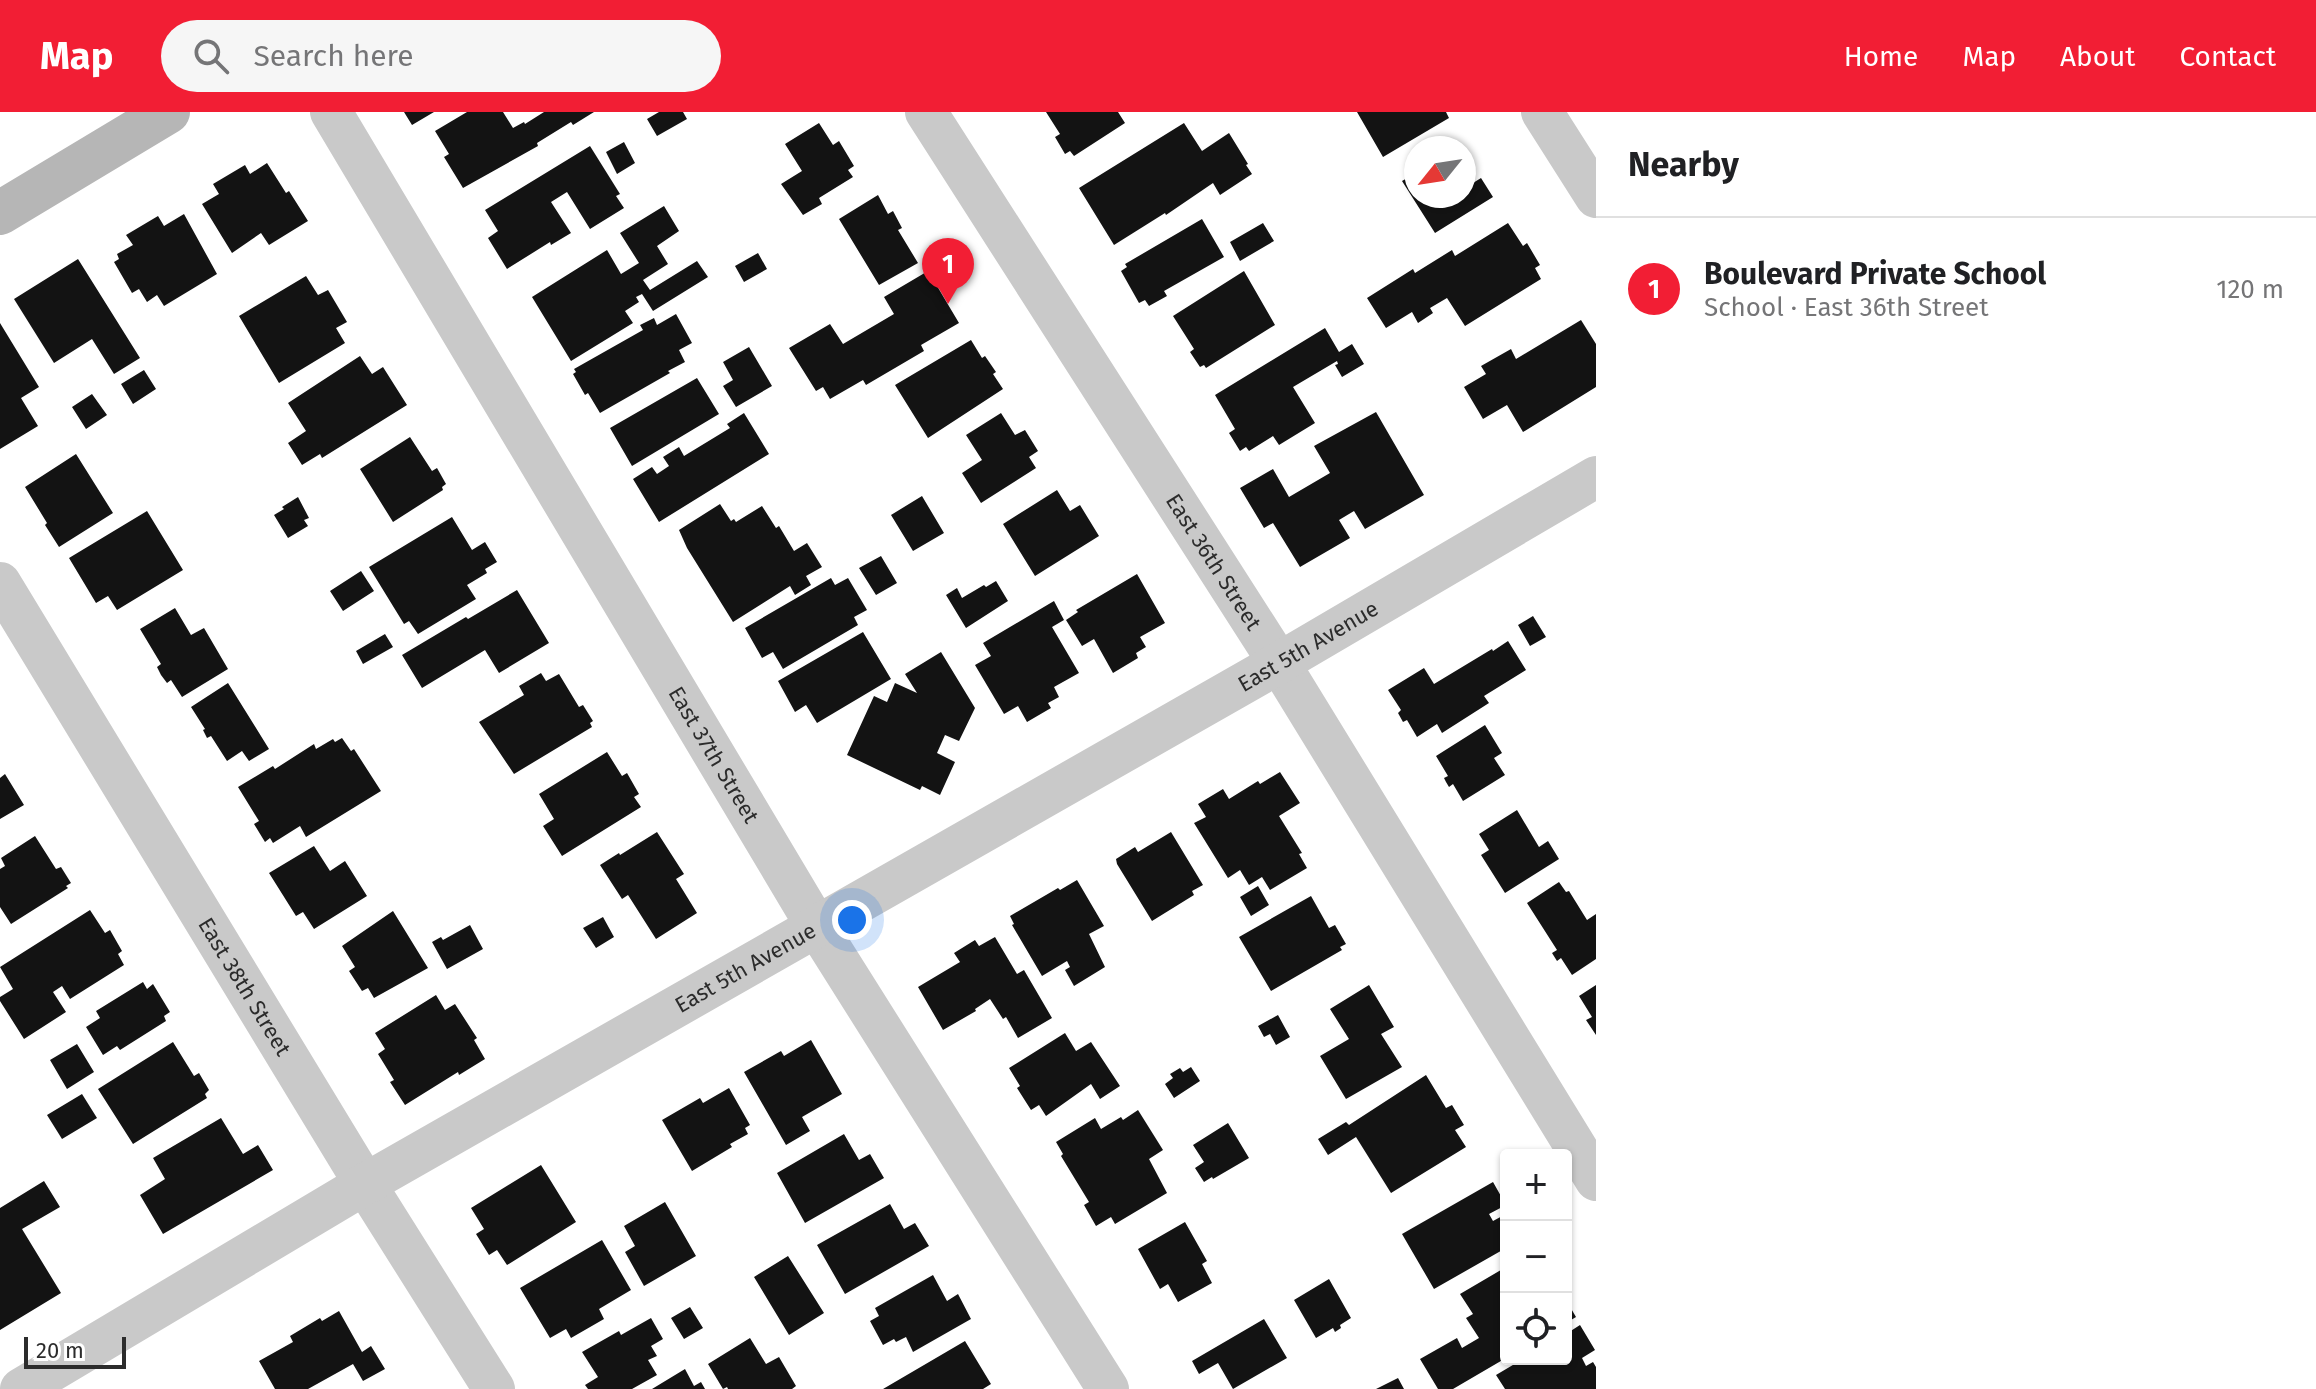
<!DOCTYPE html>
<meta charset="utf-8">
<style>
body{margin:0;font-family:"Fira Sans",sans-serif;background:#f6f6f6;color:#202124}
.controls{position:absolute;right:24px;bottom:24px;display:grid;overflow:hidden;border-radius:8px;box-shadow:0 2px 6px #0004}
.controls button{width:72px;height:72px;display:grid;place-items:center;padding:0;border:0;border-bottom:2px solid #e0e0e0;background:#fff;color:#202124;font:40px sans-serif}
.compass{position:absolute;left:1404px;top:24px;width:72px;height:72px;border-radius:50%;background:#fff;box-shadow:0 2px 6px #0004;rotate:240deg}
.scale{position:absolute;left:24px;bottom:20px;width:102px;box-sizing:border-box;padding-left:8px;border:4px solid #2c2c2c;border-top:0;font-size:22px;line-height:28px;white-space:nowrap;color:#2c2c2c;-webkit-text-stroke:6px #fff;paint-order:stroke}
.you{position:absolute;left:852px;top:808px;width:28px;height:28px;margin:-20px;border:6px solid #fff;border-radius:50%;background:#1a73e8;box-shadow:0 0 0 12px #1a73e833}
.badge{display:grid;place-items:center;width:52px;height:52px;border-radius:50%;background:#f21e34;color:#fff;font-size:26px;font-weight:700}
.pin{position:absolute;translate:-50% -66px;filter:drop-shadow(0 2px 4px #0008)}
.pin::after{content:'';position:absolute;top:42px;width:28px;height:24px;background:inherit;clip-path:polygon(0 0,100% 0,50% 100%)}
.list{margin:0;padding:0;list-style:none}
h2{display:flex;justify-content:space-between;align-items:center;height:104px;margin:0;padding:0 32px;font-size:34px}
h2 small{font-size:26px;font-weight:400;color:#757577}
.list li{display:grid;grid-template-columns:52px 1fr auto;gap:24px;align-items:center;box-sizing:border-box;height:144px;padding:0 32px;border-top:2px solid #e0e0e0}
.list b{display:block;font-size:30px;white-space:nowrap}
.list p{margin:0;font-size:26px;white-space:nowrap;color:#757577}
.list em{font-size:26px;font-style:normal;color:#757577}
.icon{flex:none;width:44px;height:44px;fill:none;stroke:currentColor;stroke-width:2;stroke-linecap:round;stroke-linejoin:round}
.map{position:relative;flex:none;width:1596px;height:1277px;overflow:hidden}
header{display:flex;align-items:center;gap:48px;box-sizing:border-box;height:112px;padding:0 40px;background:#f21e34;color:#fff}
header strong{font-size:38px}
nav{display:flex;gap:44px;margin-inline-start:auto;font-size:28px}
.search{width:560px;height:72px;background:#f6f6f6;display:flex;align-items:center;gap:20px;box-sizing:border-box;padding:0 28px;border-radius:44px;color:#757577;font-size:30px}
main{display:flex}
aside{flex:1;background:#fff}
.map>svg:first-child{display:block}
</style>
<header>
<strong>Map</strong>
<div class="search"><svg class="icon" aria-label="search" viewBox="0 0 24 24"><circle cx="10" cy="10" r="6"/><path d="M15 15l6 6"/></svg>Search here</div>
<nav><a>Home</a><a>Map</a><a>About</a><a>Contact</a></nav>
</header>
<main>
<div class="map">
<svg width="1596" height="1277" viewBox="0 0 1596 1277">
<rect width="100%" height="100%" fill="#fff"/>
<!-- building -->
<path fill="#131313" d="M404 0H434L412 13Z
M467 0H503L513 16 524 10 525 12 544 0H594L573 13 571 10 537 31 538 34 463 76 444 45 449 42 435 19Z
M659 0H683L687 7 657 24 647 7Z
M1046 0H1118L1125 11 1074 44 1070 39 1065 42 1055 25 1060 22Z
M1357 0H1446L1449 6 1383 45Z
M819 11 833 33 839 29 854 54 848 58 853 65 819 86 822 92 803 103 781 72 802 59 785 32Z
M1184 11 1202 39 1229 21 1248 52 1246 53 1252 62 1220 83 1213 71 1166 103 1165 101 1114 133 1079 76Z
M624 30 635 51 617 62 606 40Z
M590 34 620 82 616 84 624 96 590 117 567 80 551 90 571 121 551 133 550 130 507 157 488 126 498 119 485 98Z
M267 51 286 81 289 79 308 109 269 133 261 121 232 141 202 92 219 82 213 72 245 53 250 62Z
M1464 57 1473 71 1481 66 1493 85 1435 121 1402 69 1416 61V84H1464Z
M878 83 888 102 893 99 902 116 898 118 918 151 879 173 839 107Z
M664 94 679 119 657 134 668 152 643 168 650 178 697 149 708 165 653 199 642 182 636 185 639 190 625 199 633 211 571 249 532 185 607 138 621 162 639 151 620 121Z
M184 102 217 162 164 194 157 183 147 190 139 177 132 181 114 150 119 147 117 142 133 133 126 123 158 104 164 114Z
M1202 107 1224 145 1164 179 1167 184 1149 194 1145 188 1139 191 1121 159 1127 155 1125 152Z
M1263 111 1274 129 1240 149 1230 130Z
M1508 111 1523 134 1527 131 1540 153 1535 156 1541 167 1465 214 1447 186 1430 196 1433 201 1418 211 1412 200 1386 216 1367 186 1413 157 1415 161 1452 138 1455 144Z
M758 141 767 157 744 170 735 154Z
M78 147 140 246 114 262 92 227 54 251 14 187Z
M928 159 959 211 921 233 924 239 866 273 863 268 830 287 823 275 816 279 789 236 830 212 843 232 894 202 884 185Z
M1244 159 1275 213 1206 256 1204 253 1200 255 1190 240 1194 237 1173 204Z
M306 164 318 183 328 178 347 210 336 216 345 231 279 271 239 204Z
M676 202 692 231 679 238 685 250 668 259 670 261 600 301 588 281 585 283 573 262 576 260 574 257 643 218 640 213 654 206 657 213Z
M1581 208 1596 232V275L1523 320 1507 293 1483 307 1464 275 1486 262 1481 254 1511 237 1516 247Z
M0 211 39 275 21 286 38 314 0 337Z
M1325 216 1339 240 1352 232 1364 252 1342 265 1335 253 1338 252 1337 249 1293 275 1315 311 1279 333 1273 324 1249 339 1246 335 1240 339 1229 321 1235 317 1215 283Z
M971 228 982 246 985 244 996 260 993 262 1003 277 928 326 895 273Z
M749 235 772 274 736 295 723 274 733 268 723 250Z
M360 244 372 262 383 255 407 293 322 346 320 342 302 353 288 331 306 319 288 291Z
M144 258 156 277 133 292 121 272Z
M697 266 719 302 632 354 610 316Z
M92 282 107 303 86 317 72 295Z
M1376 300 1424 383 1365 417 1354 399 1339 408 1350 426 1300 455 1273 411 1264 416 1240 376 1273 357 1289 385 1330 361 1314 334Z
M744 301 769 342 659 410 633 367 652 355 657 362 669 354 663 345 679 335 684 344 730 316 727 312Z
M1001 301 1015 323 1025 318 1038 339 1029 345 1036 356 981 391 962 361 982 348 966 323Z
M410 325 432 359 437 356 446 372 442 375 443 378 393 410 360 357Z
M76 342 113 401 59 435 45 413 47 411 25 375Z
M1057 378 1070 399 1080 393 1099 424 1035 464 1003 412Z
M922 384 944 421 913 439 891 403Z
M298 385 309 406 304 408 308 414 288 426 274 403 284 397 282 395Z
M720 392 731 409 734 407 736 410 762 394 776 416 779 414 794 439 807 431 822 455 806 464 811 473 795 483 790 474 733 510 687 436 679 418Z
M147 399 183 458 117 498 108 484 96 491 69 446Z
M452 405 472 438 485 430 497 450 485 457 487 461 467 473 476 487 418 522 409 509 404 512 369 455Z
M881 444 897 471 876 483 859 456Z
M361 459 374 479 343 499 330 479Z
M1137 462 1165 511 1140 525 1146 535 1136 541 1138 546 1113 561 1094 527 1082 534 1066 508 1078 500 1076 498Z
M831 466 835 473 848 466 867 498 854 505 858 513 783 557 773 540 762 546 745 516Z
M996 469 1008 489 966 516 946 483 957 476 962 486 984 473 986 475Z
M517 478 549 531 499 561 485 538 422 576 402 543 466 505 468 507Z
M1054 489 1064 508 1052 515 1079 561 1054 575 1059 585 1048 591 1051 596 1027 610 1018 594 1004 602 975 553 991 544 983 531Z
M175 496 191 523 204 516 228 557 182 585 171 568 167 571 161 563 157 555 161 552 140 517Z
M1533 504 1546 525 1530 534 1518 513Z
M863 520 891 567 817 611 806 593 795 600 778 569Z
M385 522 393 535 363 552 356 539Z
M1508 529 1526 558 1484 584 1489 591 1442 621 1437 612 1417 625 1407 608 1403 610 1398 601 1401 598 1388 578 1424 556 1434 572 1492 537 1493 539Z
M941 540 975 596 959 629 945 623 937 641 955 650 940 683 922 674 920 678 847 643 874 584 887 590 895 571 917 581 905 562Z
M541 561 546 569 559 562 579 595 583 593 593 609 590 611 592 615 514 662 479 610 524 583 519 574Z
M228 571 269 637 249 649 242 639 227 649 211 624 207 626 203 618 205 617 191 595Z
M1485 613 1502 641 1494 646 1505 663 1463 689 1453 672 1449 675 1446 670 1444 666 1448 664 1436 644Z
M342 626 351 639 354 637 381 679 306 725 300 714 273 731 270 726 265 730 254 712 259 709 238 675 273 654 275 657 314 632 316 637 333 627 335 630Z
M607 640 622 664 627 661 639 682 634 685 641 695 562 744 543 714 554 707 539 682Z
M1280 660 1300 691 1279 704 1302 741 1299 742 1307 756 1270 778 1262 765 1249 773 1240 758 1228 766 1194 711 1206 705 1198 692 1223 677 1229 687 1258 669 1260 672Z
M5 662 24 693 0 707V666Z
M1517 698 1539 735 1548 729 1559 747 1505 781 1481 743 1489 738 1479 722Z
M657 720 684 762 676 767 697 801 656 827 628 783 622 787 600 753 619 741 620 743Z
M1171 720 1203 773 1192 779 1194 783 1152 809 1117 752 1116 747 1135 735 1138 740Z
M35 724 56 757 61 755 71 771 66 774 68 776 11 812 0 795V757L5 754 1 746Z
M314 734 330 759 345 749 367 784 314 817 303 800 296 804 269 761Z
M1077 768 1104 814 1089 822 1105 855 1074 874 1065 858 1070 855 1067 849 1042 864 1012 813 1014 812 1010 804 1058 776 1060 778Z
M1559 770 1566 780 1569 779 1587 808 1596 802V847L1572 863 1561 846 1557 849 1552 841 1557 838 1527 791Z
M1258 774 1269 793 1251 804 1240 785Z
M1311 784 1329 816 1335 813 1346 832 1340 835 1342 838 1271 879 1239 825Z
M90 798 105 821 110 818 122 839 118 842 124 853 70 887 62 874 53 880 66 900 24 927 0 889V885L13 877 0 855Z
M393 799 428 856 374 886 368 876 362 879 349 859 355 855 342 834Z
M603 805 614 825 596 836 583 816Z
M470 813 483 837 447 857 432 830 441 825 443 828Z
M995 825 1017 862 1024 858 1052 906 1018 926 1006 905 1003 907 990 887 975 897 976 899 943 918 918 875 960 850 954 841 975 828 979 834Z
M143 870 147 877 153 872 170 900 164 904 166 909 120 938 117 934 103 943 86 915 100 906 96 899Z
M1369 873 1394 915 1381 922 1402 955 1346 987 1320 944 1349 927 1330 897Z
M1596 873V923L1586 908 1592 905 1579 884Z
M436 883 445 898 455 892 477 926 474 928 485 947 459 963 458 960 405 993 390 970 394 968 378 942 385 937 375 921Z
M1278 903 1290 925 1276 933 1270 922 1264 925 1258 914Z
M1065 921 1076 939 1091 930 1120 974 1100 987 1091 972 1046 1004 1039 993 1031 998 1017 976 1020 974 1009 956Z
M811 928 842 982 802 1005 810 1019 786 1033 744 960 781 939 784 944Z
M173 930 194 964 199 961 209 978 205 982 207 986 133 1032 98 977Z
M77 932 94 960 67 977 50 948Z
M1191 955 1200 969 1174 986 1165 972 1173 966 1170 962 1180 956 1183 960Z
M1426 963 1446 996 1452 993 1464 1013 1455 1018 1466 1035 1391 1081 1356 1025 1328 1043 1318 1027 1346 1010 1349 1013Z
M729 976 750 1013 745 1016 748 1022 730 1032 732 1035 692 1059 662 1008 700 986 703 991Z
M82 982 97 1006 62 1027 47 1003Z
M1138 998 1163 1038 1149 1047 1167 1081 1115 1112 1111 1105 1096 1114 1084 1093 1089 1090 1061 1044 1063 1042 1056 1030 1095 1006 1101 1017 1121 1005 1123 1008Z
M221 1006 243 1042 258 1033 273 1058 163 1122 140 1083 165 1067 153 1046Z
M1228 1011 1249 1046 1213 1067 1212 1065 1204 1070 1195 1056 1204 1050 1193 1033Z
M844 1022 859 1048 870 1042 884 1066 805 1111 777 1061Z
M541 1053 576 1110 507 1153 497 1138 489 1143 476 1122 484 1117 471 1096Z
M44 1069 60 1095 22 1117 61 1181 0 1218V1096Z
M1493 1070 1506 1093 1489 1102 1493 1109 1506 1102V1136L1434 1177 1402 1122Z
M665 1090 696 1144 644 1174 625 1140 635 1134 624 1114Z
M890 1092 904 1117 915 1111 929 1134 845 1182 817 1133Z
M1185 1110 1207 1149 1202 1152 1212 1171 1178 1190 1168 1172 1160 1177 1138 1137Z
M602 1128 631 1178 599 1197 604 1207 571 1226 566 1217 550 1226 520 1176Z
M788 1144 824 1201 789 1223 754 1165Z
M1506 1155V1246L1453 1277H1438L1420 1247 1457 1226 1462 1236 1479 1226 1466 1206 1473 1202 1460 1182Z
M933 1163 947 1189 958 1182 971 1207 913 1240 906 1225 896 1230 894 1227 883 1233 870 1209 879 1204 875 1196Z
M1329 1167 1351 1206 1340 1213 1341 1216 1335 1220 1333 1216 1316 1226 1294 1188Z
M1566 1188 1576 1205 1566 1211Z
M690 1195 703 1216 684 1227 671 1206Z
M339 1199 362 1240 371 1234 385 1257 363 1269 353 1252 308 1277H275L259 1249 293 1230 290 1224 320 1206 322 1209Z
M651 1206 663 1227 651 1234 657 1244 648 1248 657 1263 632 1277H588L585 1273 598 1265 582 1240 619 1219 621 1223Z
M1264 1207 1287 1246 1233 1277 1218 1251 1199 1262 1192 1249Z
M1580 1213 1595 1238 1582 1246 1586 1254 1593 1250 1596 1255V1277H1505L1496 1263 1523 1247H1566V1222Z
M750 1226 766 1252 779 1245 796 1274 792 1277H728L727 1275 723 1277 708 1252Z
M965 1229 991 1272 983 1277H883Z
M685 1257 694 1274 701 1270 705 1277H652Z
M1398 1266 1404 1277H1376Z"/>
<g fill="none" stroke-linecap="round" stroke-linejoin="round">
<!-- street -->
<g stroke="#c9c9c9" stroke-width="42">
<path id="s1" d="M331 0 817 815 1108 1277"/>
<path id="s2" d="M926 0 1279 551 1596 1068"/>
<path d="M1542 0 1596 85"/>
<path id="s3" d="M0 471 365 1072 494 1277"/>
<path id="s4" d="M21 1277 365 1072 1279 551 1596 365"/>
</g>
<!-- secondary -->
<path stroke="#b6b6b6" stroke-width="44" d="M0 101 168 0"/>
</g>
<g text-anchor="middle" stroke-width="8" stroke-linejoin="round" paint-order="stroke">
<!-- street labels -->
<g font-size="22" fill="#2c2c2c" stroke="#fff">
<text dy="8" stroke="none"><textPath href="#s2" startOffset="534">East 36th Street</textPath></text>
<text dy="8" stroke="none"><textPath href="#s4" startOffset="1486">East 5th Avenue</textPath></text>
<text dy="8" stroke="none"><textPath href="#s1" startOffset="748">East 37th Street</textPath></text>
<text dy="8" stroke="none"><textPath href="#s4" startOffset="838">East 5th Avenue</textPath></text>
<text dy="8" stroke="none"><textPath href="#s3" startOffset="472">East 38th Street</textPath></text>
</g>
</g>
</svg>
<div class="controls">
<button>+</button>
<button>−</button>
<button><svg class="icon" aria-label="locate" viewBox="0 0 24 24"><circle cx="12" cy="12" r="6"/><path d="M12 2v4M12 18v4M2 12h4M18 12h4"/></svg></button>
</div>
<svg class="compass" viewBox="-18 -18 36 36"><path d="M0-13l5 13h-10z" fill="#e53935"/><path d="M0 13l5-13h-10z" fill="#757577"/></svg>
<div class="scale">20 m</div>
<div class="you"></div>
<div class="pin badge" style="left:948px;top:192px">1</div>
</div>
<aside>
<h2>Nearby<small></small></h2>
<ul class="list">
<li><span class="badge">1</span><div><b>Boulevard Private School</b><p>School · East 36th Street</p></div><em>120 m</em></li>
</ul>
</aside>
</main>
